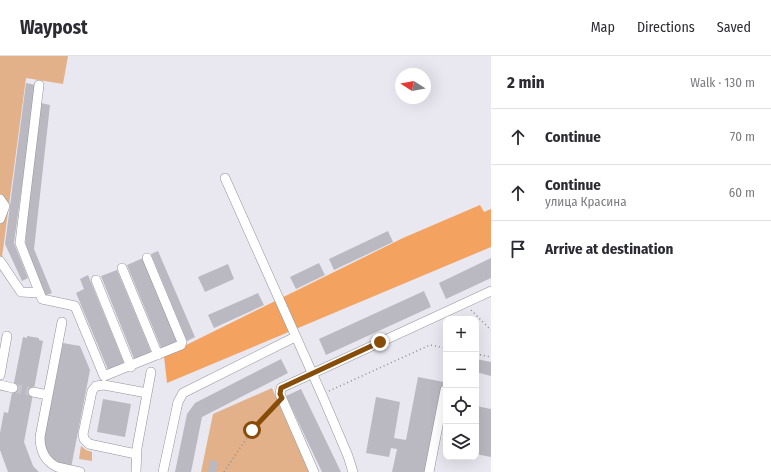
<!DOCTYPE html>
<meta charset="utf-8">
<style>
body{margin:0;font-family:"Fira Sans Condensed",sans-serif;background:#f2f2f3;color:#2b2b33}
.controls{position:absolute;right:12px;bottom:12px;display:grid;overflow:hidden;border-radius:8px;box-shadow:0 4px 16px #0002}
.controls button{width:36px;height:36px;display:grid;place-items:center;padding:0;border:0;border-bottom:1px solid #e1e1e2;background:#fff;color:#2b2b33;font:20px sans-serif}
.compass{position:absolute;left:395px;top:12px;width:36px;height:36px;border-radius:50%;background:#fff;box-shadow:0 4px 16px #0002;rotate:281deg}
.stop{position:absolute;width:12px;height:12px;margin:-9px;border:3px solid #884c09;border-radius:50%;background:#fff}
.stop.end{background:#884c09;border-color:#fff;box-shadow:0 1px 4px #0008}
.list{margin:0;padding:0;list-style:none}
h2{display:flex;justify-content:space-between;align-items:center;height:52px;margin:0;padding:0 16px;font-size:17px}
h2 small{font-size:13px;font-weight:400;color:#7c7c81}
.list li{display:grid;grid-template-columns:26px 1fr auto;gap:12px;align-items:center;box-sizing:border-box;height:56px;padding:0 16px;border-top:1px solid #e1e1e2}
.list b{display:block;font-size:15px;white-space:nowrap}
.list p{margin:0;font-size:13px;white-space:nowrap;color:#7c7c81}
.list em{font-size:13px;font-style:normal;color:#7c7c81}
.icon{flex:none;width:22px;height:22px;fill:none;stroke:currentColor;stroke-width:2;stroke-linecap:round;stroke-linejoin:round}
.map{position:relative;flex:none;width:491px;height:416px;overflow:hidden}
header{display:flex;align-items:center;gap:24px;box-sizing:border-box;height:56px;padding:0 20px;background:#fff;border-bottom:1px solid #e1e1e2}
header strong{font-size:19px}
nav{display:flex;gap:22px;margin-inline-start:auto;font-size:14px}
main{display:flex}
aside{flex:1;background:#fff}
.map>svg:first-child{display:block}
</style>
<header>
<strong>Waypost</strong>
<nav><a>Map</a><a>Directions</a><a>Saved</a></nav>
</header>
<main>
<div class="map">
<svg width="491" height="416" viewBox="0 0 491 416">
<rect width="100%" height="100%" fill="#e9e7f0"/>
<!-- green -->
<path fill="#e2b189" d="M0 0H68L63 28 26 22 0 216Z
M272 332 309 416H201L213 358Z
M81 390 86 394 92 396V405L79 403Z"/>
<!-- forest -->
<path fill="#f3a35f" d="M480 149 484 156 491 153V191L167 327 164 300 403 182Z"/>
<!-- building -->
<path fill="#bab8c1" d="M26 27 36 29 14 187 28 222 22 225 5 188Z
M41 47 50 49 34 193 52 237 44 240 25 193 30 130Z
M388 175 393 186 334 214 329 203Z
M158 195 195 281 187 285 151 198Z
M143 202 178 287 162 294 127 209Z
M491 202V222L446 243 439 227Z
M319 207 325 219 296 233 290 221Z
M228 208 234 223 205 236 198 221Z
M117 214 152 298 135 305 101 220Z
M88 219 125 309 109 316 76 237 84 233 80 223Z
M424 235 431 251 326 299 319 283Z
M258 237 264 249 214 272 208 259Z
M27 280 39 282V284L43 285 24 386 33 410 39 416H8L0 394V377L4 356 8 357 23 281 27 282Z
M63 287 80 290 90 314 71 412 63 410 52 404 46 394 44 382Z
M281 303 288 317 202 361 191 416H175L187 358 195 347Z
M476 303 491 306V320L476 316Z
M418 321 444 326 426 416H392L397 393 391 392 389 401 366 397 376 341 400 346 394 382 406 384Z
M301 333 341 416H322L286 340Z
M103 343 131 348 125 381 97 376Z
M476 350 491 353V401L476 398Z
M210 404 218 406 216 416H208Z"/>
<g fill="none" stroke-linecap="round" stroke-linejoin="round">
<!-- minor-tunnel -->
<path stroke="#c5c3cb" stroke-width="9" stroke-dasharray="9 4.5" stroke-linecap="butt" d="M13 332 33 336"/>
<defs>
<path id="minor" d="M39 29 20 187 42 243 75 250 104 320 181 289 182 286 147 202
M225 122 322 339 348 400 353 416
M0 143 5 150 0 163
M0 205 21 236 40 237
M122 212 158 299
M96 224 131 311
M62 266 40 381C40 395 45 405 57 411L80 416
M0 319 7 280
M0 329 13 332
M33 336 48 339
M136 398 89 388 84 383 83 378 92 335 96 330 104 329 147 337
M136 416 137 392 151 316
M163 416 178 346 183 337 295 281
M314 416 280 338 281 332 491 235
M429 416 445 334H446"/>
</defs>
<!-- minor casing -->
<use href="#minor" stroke="#94939b" stroke-width="10"/>
<!-- path -->
<path stroke="#8f8e94" stroke-width="1.5" stroke-dasharray="1 3" stroke-linecap="butt" d="M471 254 491 274
M476 298 491 301
M329 335 430 289 446 292
M224 416 252 374 275 349"/>
<!-- minor -->
<use href="#minor" stroke="#fff" stroke-width="9"/>
</g>
<g fill="none" stroke-linecap="round" stroke-linejoin="round">
<!-- route -->
<path stroke="#884c09" stroke-width="5" d="M252 374 282 342 280 338 281 332 380 286"/>
</g>
</svg>
<div class="controls">
<button>+</button>
<button>−</button>
<button><svg class="icon" aria-label="locate" viewBox="0 0 24 24"><circle cx="12" cy="12" r="6"/><path d="M12 2v4M12 18v4M2 12h4M18 12h4"/></svg></button>
<button><svg class="icon" aria-label="layers" viewBox="0 0 24 24"><path d="M12 4l9 5-9 5-9-5zM3 14l9 5 9-5"/></svg></button>
</div>
<svg class="compass" viewBox="-18 -18 36 36"><path d="M0-13l5 13h-10z" fill="#e53935"/><path d="M0 13l5-13h-10z" fill="#7c7c81"/></svg>
<div class="stop" style="left:252px;top:374px"></div>
<div class="stop end" style="left:380px;top:286px"></div>
</div>
<aside>
<h2>2 min<small>Walk · 130 m</small></h2>
<ul class="list">
<li><svg class="icon" aria-label="ahead" viewBox="0 0 24 24"><path d="M12 20V5M6 11l6-6 6 6"/></svg><div><b>Continue</b></div><em>70 m</em></li>
<li><svg class="icon" aria-label="ahead" viewBox="0 0 24 24"><path d="M12 20V5M6 11l6-6 6 6"/></svg><div><b>Continue</b><p>улица Красина</p></div><em>60 m</em></li>
<li><svg class="icon" aria-label="arrive" viewBox="0 0 24 24"><path d="M6 21V4h12l-3 4 3 4H6"/></svg><div><b>Arrive at destination</b></div></li>
</ul>
</aside>
</main>
